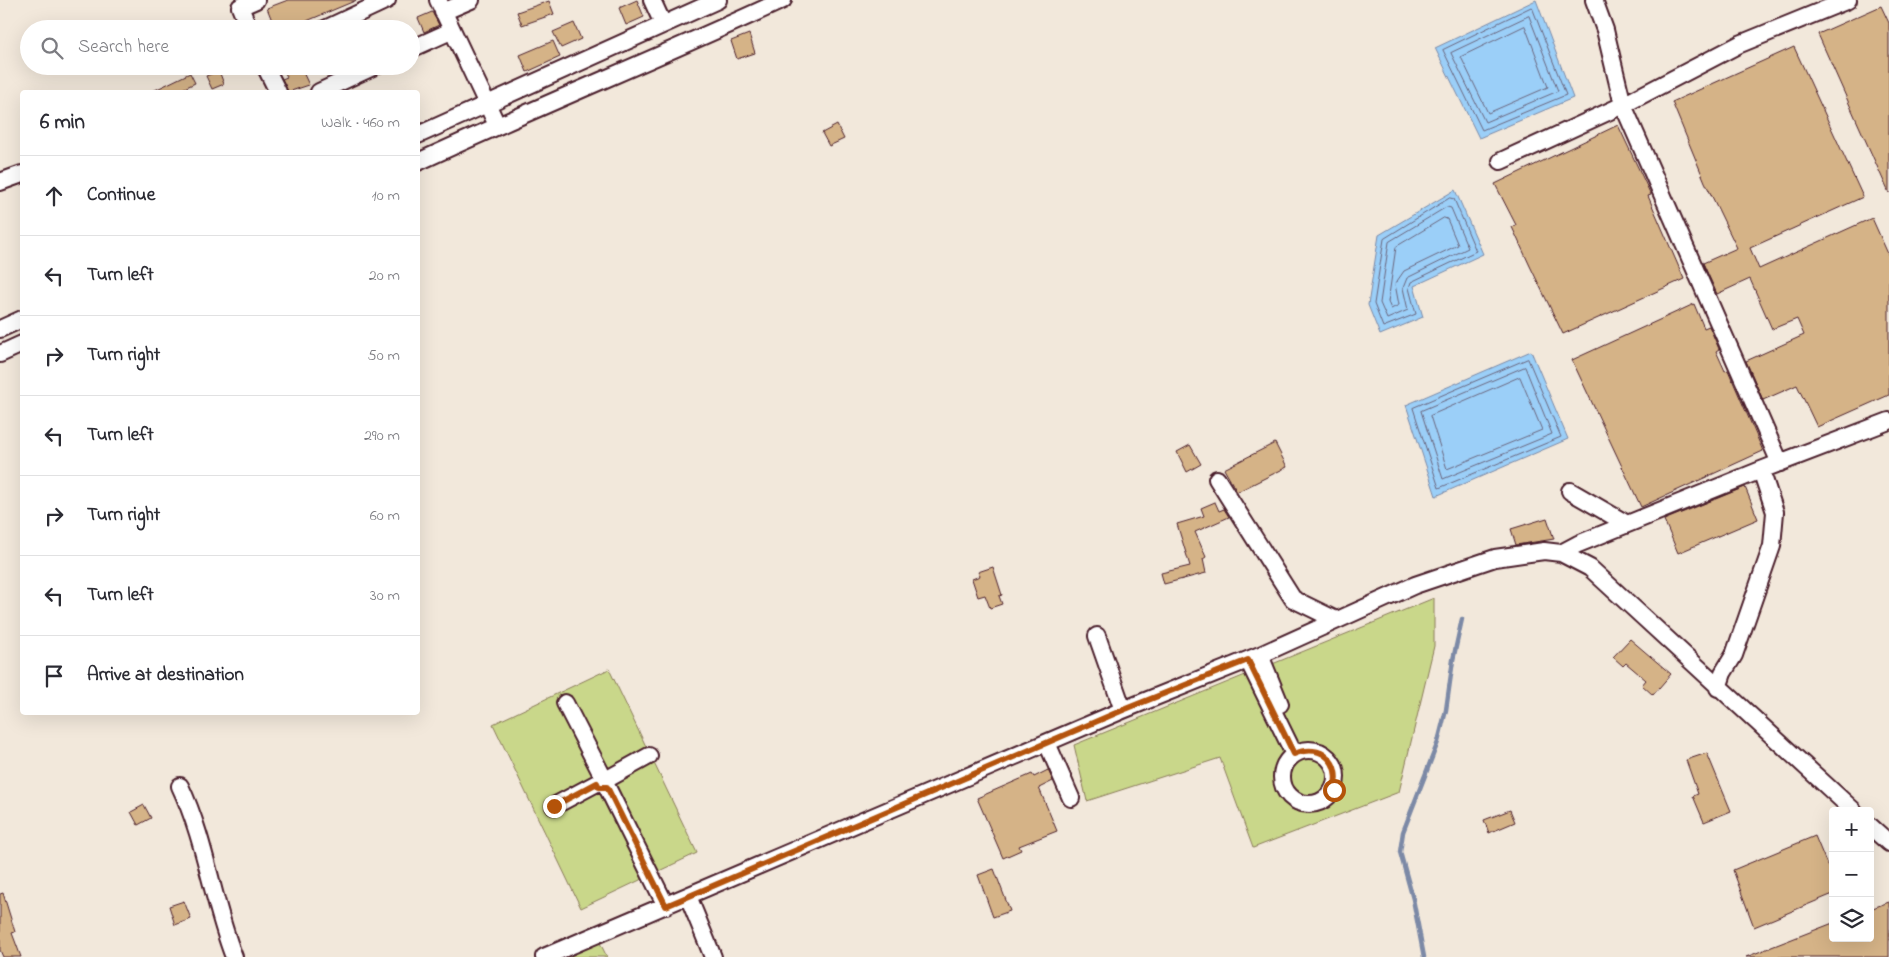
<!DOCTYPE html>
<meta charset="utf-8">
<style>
body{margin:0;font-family:"Indie Flower",sans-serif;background:#f2f2f3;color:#2b2b33}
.controls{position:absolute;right:15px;bottom:15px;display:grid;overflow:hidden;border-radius:5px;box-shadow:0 5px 20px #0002}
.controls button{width:45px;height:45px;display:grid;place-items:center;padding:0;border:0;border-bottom:1px solid #e1e1e2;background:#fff;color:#2b2b33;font:25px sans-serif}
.stop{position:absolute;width:15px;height:15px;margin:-11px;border:4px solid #b45309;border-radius:50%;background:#fff}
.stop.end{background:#b45309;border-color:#fff;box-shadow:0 1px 5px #0008}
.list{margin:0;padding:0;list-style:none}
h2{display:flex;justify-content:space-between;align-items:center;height:65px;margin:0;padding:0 20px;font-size:21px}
h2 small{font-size:16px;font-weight:400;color:#7c7c81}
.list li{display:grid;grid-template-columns:32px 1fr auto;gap:15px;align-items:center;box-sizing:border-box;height:80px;padding:0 20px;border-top:1px solid #e1e1e2}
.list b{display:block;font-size:19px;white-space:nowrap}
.list em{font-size:16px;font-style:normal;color:#7c7c81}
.icon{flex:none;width:28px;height:28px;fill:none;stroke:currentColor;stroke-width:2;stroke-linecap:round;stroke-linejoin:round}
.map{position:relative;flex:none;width:1889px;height:957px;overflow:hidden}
.search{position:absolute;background:#fff;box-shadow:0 5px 20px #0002;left:20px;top:20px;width:400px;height:55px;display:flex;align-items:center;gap:12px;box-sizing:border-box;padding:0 18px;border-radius:28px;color:#7c7c81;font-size:19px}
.panel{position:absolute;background:#fff;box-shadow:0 5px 20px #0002;left:20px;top:90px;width:400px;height:625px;border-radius:5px}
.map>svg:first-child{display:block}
</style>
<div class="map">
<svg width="1889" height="957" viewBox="0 0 1889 957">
<rect width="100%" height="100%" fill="#f2e8db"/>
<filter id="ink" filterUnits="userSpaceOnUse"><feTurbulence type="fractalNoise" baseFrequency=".02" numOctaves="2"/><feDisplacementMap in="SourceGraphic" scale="10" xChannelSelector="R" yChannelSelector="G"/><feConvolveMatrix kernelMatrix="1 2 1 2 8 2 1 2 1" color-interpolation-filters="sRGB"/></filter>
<g filter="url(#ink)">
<!-- green -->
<path fill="#c9d78a" stroke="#8a7b5a" d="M1434 598V646L1399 792 1253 848 1220 758 1087 801 1074 745Z
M609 669 697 853 581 908 493 724Z
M600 943 607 957H566Z"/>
<!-- water -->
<path fill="#9bcff8" stroke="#7b89a6" d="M1536 0 1573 98 1479 138 1435 48Z
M1455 190 1483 254 1414 286 1423 317 1380 335 1368 305 1379 235Z
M1531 351 1568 439 1436 496 1406 405Z"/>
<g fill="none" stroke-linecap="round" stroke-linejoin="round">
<!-- shore -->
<path stroke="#6a657d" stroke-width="1" d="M1532 7 1566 95 1482 130 1443 50Z
M1529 16 1558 91 1485 122 1451 53Z
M1525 26 1548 87 1488 113 1461 57Z
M1450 198 1454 199 1476 251 1411 282 1409 288 1416 314 1383 327 1374 304 1384 239Z
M1447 207 1451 208 1468 248 1407 278 1403 288 1408 310 1387 319 1380 303 1389 242Z
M1444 218 1447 219 1458 245 1404 271 1395 284 1399 305 1391 309 1388 302 1396 247Z
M1528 359 1561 437 1439 488 1413 408Z
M1525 367 1552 434 1443 479 1421 411Z
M1520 377 1542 430 1447 469 1430 416Z"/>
<!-- stream -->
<path stroke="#7b89a6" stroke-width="4.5" d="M1424 957 1413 899 1400 852 1403 832 1438 742 1446 710 1453 660 1462 619"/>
</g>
<!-- building -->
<path fill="#d5b387" stroke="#4a1f2b" d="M288 0H357L302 23 304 29H290L288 23 275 28 267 8Z
M637 0 644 17 626 25 619 8Z
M549 1 554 14 522 25 517 12Z
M1881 6 1889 23V193L1818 34Z
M432 12 439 25 424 32 418 18Z
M574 23 581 39 561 48 553 32Z
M749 34 755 53 737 59 731 41Z
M553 41 560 57 527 72 520 55Z
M1794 47 1863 197 1750 248 1759 269 1872 218 1889 256V395L1817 427 1797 385 1763 400 1746 361 1804 335 1797 319 1772 329 1750 279 1717 294 1703 263 1737 248 1705 182 1672 102Z
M282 66H300L309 85 288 92 282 79 287 77Z
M219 71 224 84 212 89 206 76Z
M190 73 195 83 176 92H151Z
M837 125 844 139 829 146 822 133Z
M1618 125 1651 195 1648 196 1684 279 1563 334 1530 266 1512 227 1516 225 1495 184Z
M1694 304 1704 328 1709 326 1719 349 1716 351 1725 371 1728 370 1763 451 1641 507 1572 360Z
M1275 443 1287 467 1237 492 1224 469Z
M1190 445 1201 464 1187 472 1177 452Z
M1745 487 1758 519 1678 553 1664 520Z
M1215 502 1219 511 1224 509 1229 517 1195 532 1206 557 1203 559 1206 573 1164 584 1161 573 1190 566 1177 524 1204 516 1201 508Z
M1547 518 1554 539 1516 545 1511 529Z
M993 567 1002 595 999 596 1002 604 990 608 985 595 978 597 972 579 980 576 978 572Z
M1630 639 1671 674 1653 695 1642 685 1646 680 1626 663 1623 666 1613 657Z
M1707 753 1731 811 1704 822 1693 796 1698 794 1686 760Z
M1048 770 1053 781 1039 788 1057 831 1019 846 1021 850 1003 858 977 798 1032 774 1034 777Z
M144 805 151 818 138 825 131 812Z
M1510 810 1515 822 1489 833 1484 820Z
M1815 836 1828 867 1833 865V894L1754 927 1733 870Z
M994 869 1010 911 993 917 978 875Z
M3 893 15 932 12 933 21 957H3L0 950V894Z
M184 901 191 919 175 925 169 906Z
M1889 902V957H1746L1833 923V938H1870V909Z"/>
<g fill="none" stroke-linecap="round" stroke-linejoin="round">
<defs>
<path id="minor" d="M438 0 497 125
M652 0 663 24
M1594 0 1605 30 1623 105 1780 463
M443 12 471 0
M249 29 240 7 256 0
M325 29 387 0
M411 49 451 31
M265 66 278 92
M319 92 375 66
M418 135 718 0
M1501 161 1623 105 1740 44 1848 0
M418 162C539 106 662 56 783 0
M0 182 22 174
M0 329 22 319
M0 354 22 344
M1217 479 1293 599 1336 620
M1570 491 1627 524
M1561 553 1578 544 1761 470
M1097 636 1123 710
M1260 655 1280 704
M1248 660 1294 754
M1718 688 1723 673 1734 655 1772 546 1775 512 1761 470 1889 421
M565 703 601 773
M1047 743 1071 798
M1282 777a27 27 0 1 1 54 0a27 27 0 1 1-54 0Z
M611 777 649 756
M180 786C206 841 212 901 234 957
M607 787 666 906
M554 806 597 783
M1870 826 1889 843
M688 896 713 957
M544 957 1123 710 1260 655 1415 585 1495 558 1544 551 1561 553 1590 568 1854 811"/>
</defs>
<!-- minor casing -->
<use href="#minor" stroke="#4a1f2b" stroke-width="20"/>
<!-- minor -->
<use href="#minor" stroke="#fff" stroke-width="16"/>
</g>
</g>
<g fill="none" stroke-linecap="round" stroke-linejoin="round" filter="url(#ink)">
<!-- route -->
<path stroke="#b45309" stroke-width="6" d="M554 806 597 783 599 787H607L666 906 1123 710 1248 660 1294 754C1322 743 1342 762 1334 790"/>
</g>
</svg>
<div class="controls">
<button>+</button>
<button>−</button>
<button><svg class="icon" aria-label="layers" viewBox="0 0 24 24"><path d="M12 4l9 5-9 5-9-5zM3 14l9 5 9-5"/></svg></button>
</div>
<div class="stop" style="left:1334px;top:790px"></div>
<div class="stop end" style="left:554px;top:806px"></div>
<div class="search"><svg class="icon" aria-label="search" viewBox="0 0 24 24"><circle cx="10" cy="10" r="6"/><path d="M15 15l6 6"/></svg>Search here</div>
<section class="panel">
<h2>6 min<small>Walk · 460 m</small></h2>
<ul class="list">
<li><svg class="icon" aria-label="ahead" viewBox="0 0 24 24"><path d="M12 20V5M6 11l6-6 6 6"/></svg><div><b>Continue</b></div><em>10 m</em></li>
<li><svg class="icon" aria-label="left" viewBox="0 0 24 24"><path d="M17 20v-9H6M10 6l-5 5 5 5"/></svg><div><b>Turn left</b></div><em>20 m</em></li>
<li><svg class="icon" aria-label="right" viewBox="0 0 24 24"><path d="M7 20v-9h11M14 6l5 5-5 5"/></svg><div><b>Turn right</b></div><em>50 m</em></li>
<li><svg class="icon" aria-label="left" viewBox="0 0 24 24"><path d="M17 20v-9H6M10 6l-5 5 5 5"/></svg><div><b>Turn left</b></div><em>290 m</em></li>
<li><svg class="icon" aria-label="right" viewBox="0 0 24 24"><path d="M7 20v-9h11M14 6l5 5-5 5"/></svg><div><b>Turn right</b></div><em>60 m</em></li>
<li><svg class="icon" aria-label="left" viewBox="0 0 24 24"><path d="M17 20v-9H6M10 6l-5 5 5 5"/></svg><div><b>Turn left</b></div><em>30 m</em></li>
<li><svg class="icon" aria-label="arrive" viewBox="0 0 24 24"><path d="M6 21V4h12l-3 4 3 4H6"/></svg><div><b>Arrive at destination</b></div></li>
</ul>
</section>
</div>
